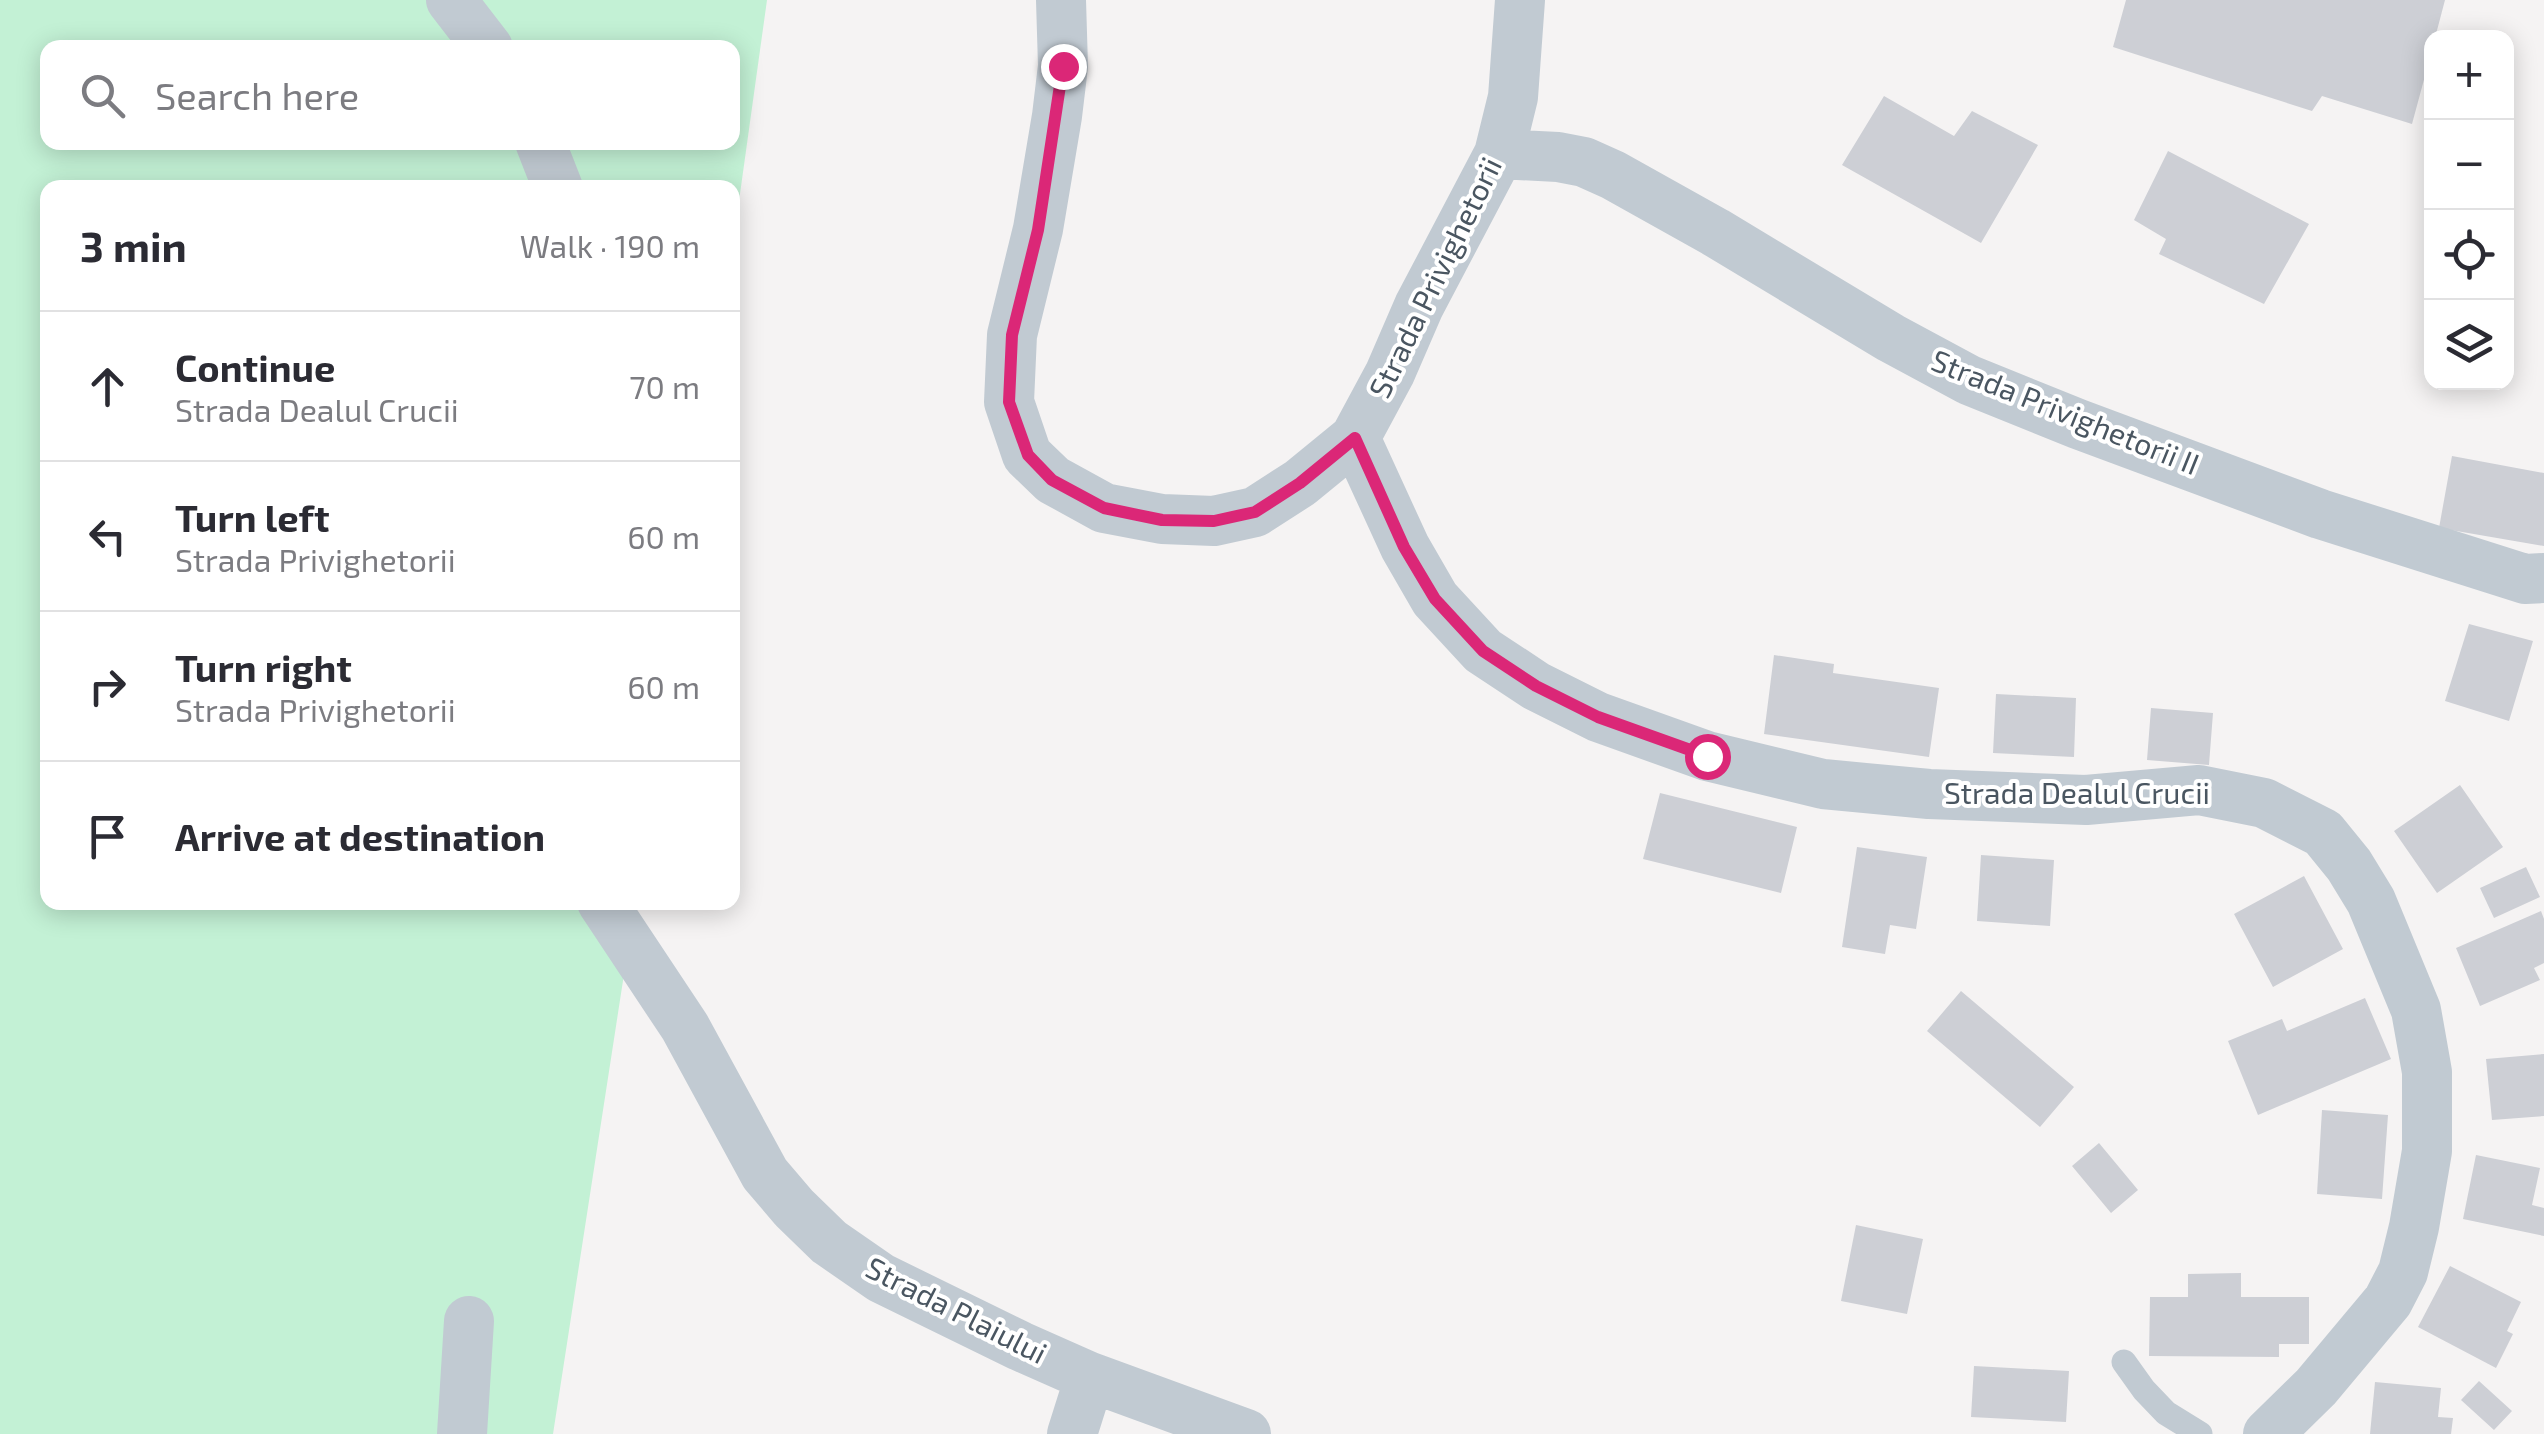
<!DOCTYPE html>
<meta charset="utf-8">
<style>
body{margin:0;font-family:"Exo 2",sans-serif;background:#f2f2f3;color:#2b2b33}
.controls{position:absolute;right:30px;top:30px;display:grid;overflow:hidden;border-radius:20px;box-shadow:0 5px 25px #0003}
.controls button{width:90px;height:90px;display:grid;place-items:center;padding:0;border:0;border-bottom:2px solid #e1e1e2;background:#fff;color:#2b2b33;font:50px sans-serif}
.stop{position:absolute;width:30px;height:30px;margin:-22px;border:8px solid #db2777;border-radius:50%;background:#fff}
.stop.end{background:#db2777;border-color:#fff;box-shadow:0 2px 10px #0008}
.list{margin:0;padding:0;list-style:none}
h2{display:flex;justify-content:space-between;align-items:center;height:130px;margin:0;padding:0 40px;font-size:42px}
h2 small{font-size:32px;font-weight:400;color:#7c7c81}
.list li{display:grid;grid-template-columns:65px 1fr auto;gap:30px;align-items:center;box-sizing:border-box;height:150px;padding:0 40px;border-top:2px solid #e1e1e2}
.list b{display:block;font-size:38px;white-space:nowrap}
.list p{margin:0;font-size:32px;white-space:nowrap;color:#7c7c81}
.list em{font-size:32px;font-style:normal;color:#7c7c81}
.icon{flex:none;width:55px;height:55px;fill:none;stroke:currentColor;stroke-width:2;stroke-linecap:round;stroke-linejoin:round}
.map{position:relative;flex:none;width:2544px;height:1434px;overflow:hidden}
.search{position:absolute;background:#fff;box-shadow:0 5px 25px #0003;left:40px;top:40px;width:700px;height:110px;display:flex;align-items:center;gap:25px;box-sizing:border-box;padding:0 35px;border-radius:20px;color:#7c7c81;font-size:38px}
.panel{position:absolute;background:#fff;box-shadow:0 5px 25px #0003;left:40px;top:180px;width:700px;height:730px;border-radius:20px}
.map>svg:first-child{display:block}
</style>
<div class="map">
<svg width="2544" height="1434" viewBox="0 0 2544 1434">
<rect width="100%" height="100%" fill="#f5f3f3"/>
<!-- green -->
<path fill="#c3f1d5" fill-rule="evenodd" d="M0 0H767L733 244 732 188H48V902L635 903 553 1434H0ZM48 48H732V142H48Z"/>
<!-- building -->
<path fill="#cdcfd5" d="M2126 0H2445L2435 38H2432V50L2412 124 2322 96 2312 111 2113 47Z
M1884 96 1954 136 1972 111 2038 145 1981 243 1842 165Z
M2168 151 2309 224 2264 304 2159 254 2166 239 2134 220Z
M2452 456 2544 473V546L2439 528Z
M2469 624 2533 641 2509 721 2445 701Z
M1774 655 1834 664 1833 673 1939 688 1929 757 1764 734Z
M1996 694 2076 698 2074 757 1993 753Z
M2151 708 2213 713 2209 765 2147 760Z
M2460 785 2503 847 2437 893 2394 831Z
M1660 793 1797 827 1781 893 1643 859Z
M1857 847 1927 857 1916 929 1890 925 1885 954 1842 947Z
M1981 855 2054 860 2050 926 1977 921Z
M2526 867 2540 897 2494 918 2480 888Z
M2304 876 2343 949 2273 987 2234 914Z
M2541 911 2544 919V963L2534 968 2540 980 2480 1006 2456 948Z
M1961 991 2074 1087 2040 1127 1927 1031Z
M2365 998 2391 1059 2258 1115 2228 1041 2282 1019 2287 1031Z
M2544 1054V1116L2492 1120 2486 1059Z
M2322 1110 2388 1115 2382 1199 2317 1194Z
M2099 1143 2138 1190 2111 1213 2072 1166Z
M2476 1155 2540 1168 2532 1205 2544 1208V1236L2463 1219Z
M1856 1225 1923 1239 1907 1314 1841 1301Z
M2450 1266 2521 1302 2507 1331 2513 1334 2496 1368 2418 1327Z
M2241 1273V1297H2309V1344H2279V1357L2149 1356 2150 1297H2188V1274Z
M1974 1366 2069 1371 2066 1422 1971 1417Z
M2479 1381 2512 1411 2494 1430 2461 1400Z
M2375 1382 2441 1388 2438 1417 2453 1418 2451 1434H2370Z"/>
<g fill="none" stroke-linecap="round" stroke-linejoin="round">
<!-- lane -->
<path stroke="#c1cad2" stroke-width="25" d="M2124 1362 2144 1390 2166 1413 2200 1434"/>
<!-- street -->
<path stroke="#c1cad2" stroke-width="50" d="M451 0 488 48
M1061 0 1063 66 1057 116 1038 229 1012 335 1009 402 1027 455 1053 480 1104 508 1162 519 1214 521 1255 512 1300 483 1355 438 1390 373 1419 306 1499 154 1513 97 1520 0
M540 142 558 188
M1499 154 1558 157 1584 162 1613 175 1715 232 1891 338 1969 380 2078 424 2320 514 2525 579 2544 578
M1355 438 1405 547 1435 599 1483 651 1536 686 1598 717 1707 756 1823 784 1929 794 2086 800 2199 790 2264 803 2323 833 2349 865 2371 901 2416 1010 2427 1072V1151L2414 1227 2403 1272 2388 1301 2316 1387 2268 1434
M602 902 685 1027 765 1174 794 1208 829 1242 881 1278 1020 1346 1090 1377 1246 1434
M462 1434 469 1321
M1072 1434 1090 1377"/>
</g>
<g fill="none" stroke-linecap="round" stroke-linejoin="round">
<!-- route -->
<path stroke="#db2777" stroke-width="12" d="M1063 66 1038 230 1012 335 1009 402 1028 455 1052 480 1104 508 1162 520 1214 521 1255 512 1300 483 1355 438 1404 547 1435 599 1483 651 1536 686 1598 717 1707 756"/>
</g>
<g text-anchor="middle" stroke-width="8" stroke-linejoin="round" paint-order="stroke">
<!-- street labels -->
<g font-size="30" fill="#4a5661" stroke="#fff">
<text transform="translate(1436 278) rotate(-64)" y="10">Strada Privighetorii</text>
<text transform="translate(2065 413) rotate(22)" y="10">Strada Privighetorii II</text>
<text x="2077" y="804">Strada Dealul Crucii</text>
<text transform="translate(956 1311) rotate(27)" y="10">Strada Plaiului</text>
</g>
</g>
</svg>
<div class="controls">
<button>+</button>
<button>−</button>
<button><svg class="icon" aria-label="locate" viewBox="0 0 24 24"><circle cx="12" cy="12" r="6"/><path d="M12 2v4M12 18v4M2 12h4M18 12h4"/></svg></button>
<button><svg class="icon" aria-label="layers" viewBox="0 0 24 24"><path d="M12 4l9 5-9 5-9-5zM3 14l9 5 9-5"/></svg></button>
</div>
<div class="stop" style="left:1707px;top:756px"></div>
<div class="stop end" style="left:1063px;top:66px"></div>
<div class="search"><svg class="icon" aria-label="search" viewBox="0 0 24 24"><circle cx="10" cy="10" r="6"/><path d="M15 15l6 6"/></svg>Search here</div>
<section class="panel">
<h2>3 min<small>Walk · 190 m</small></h2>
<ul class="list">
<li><svg class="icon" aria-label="ahead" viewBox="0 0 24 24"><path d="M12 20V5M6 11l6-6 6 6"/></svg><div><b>Continue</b><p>Strada Dealul Crucii</p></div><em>70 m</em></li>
<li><svg class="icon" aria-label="left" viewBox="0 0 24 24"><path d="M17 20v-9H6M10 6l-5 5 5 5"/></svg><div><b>Turn left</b><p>Strada Privighetorii</p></div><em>60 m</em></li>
<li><svg class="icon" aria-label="right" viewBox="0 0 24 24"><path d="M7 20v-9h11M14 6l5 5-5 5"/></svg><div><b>Turn right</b><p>Strada Privighetorii</p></div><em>60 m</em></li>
<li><svg class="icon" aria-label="arrive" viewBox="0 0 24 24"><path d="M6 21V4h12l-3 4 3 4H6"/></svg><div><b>Arrive at destination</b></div></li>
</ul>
</section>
</div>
